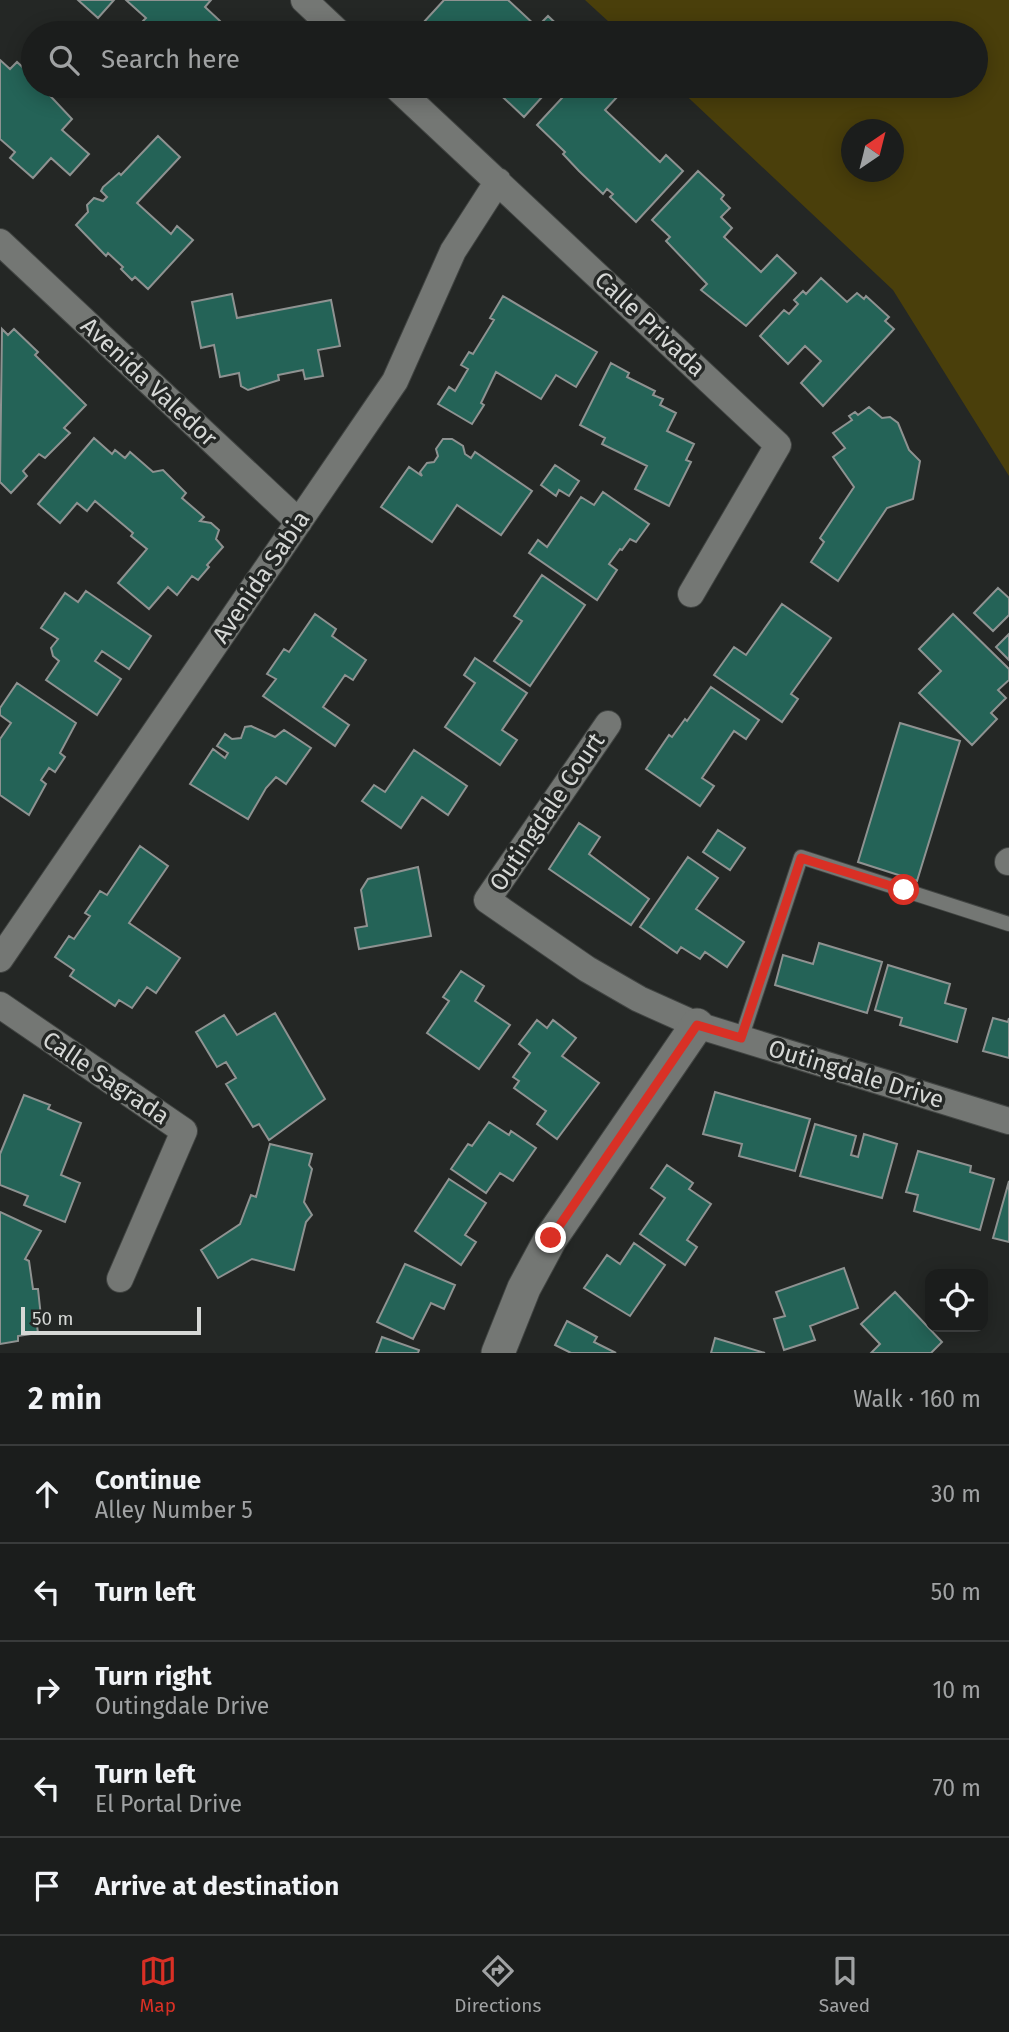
<!DOCTYPE html>
<meta charset="utf-8">
<style>
body{margin:0;font-family:"Fira Sans",sans-serif;background:#282a29;color:#f1f3f6}
.controls{position:absolute;right:21px;bottom:21px;display:grid;overflow:hidden;border-radius:14px;box-shadow:0 4px 18px #0003}
.controls button{width:63px;height:63px;display:grid;place-items:center;padding:0;border:0;border-bottom:2px solid #393b3b;background:#1b1d1c;color:#f1f3f6;font:35px sans-serif}
.compass{position:absolute;left:841px;top:119px;width:63px;height:63px;border-radius:50%;background:#1b1d1c;box-shadow:0 4px 18px #0003;rotate:35deg}
.scale{position:absolute;left:21px;bottom:18px;width:180px;box-sizing:border-box;padding-left:7px;border:4px solid #d6d8d6;border-top:0;font-size:19px;line-height:24px;white-space:nowrap;color:#d6d8d6;-webkit-text-stroke:5px #242725;paint-order:stroke}
.stop{position:absolute;width:21px;height:21px;margin:-16px;border:5px solid #d93025;border-radius:50%;background:#fff}
.stop.end{background:#d93025;border-color:#fff;box-shadow:0 2px 7px #0008}
.list{margin:0;padding:0;list-style:none}
h2{display:flex;justify-content:space-between;align-items:center;height:91px;margin:0;padding:0 28px;font-size:30px}
h2 small{font-size:23px;font-weight:400;color:#a0a2a3}
.list li{display:grid;grid-template-columns:46px 1fr auto;gap:21px;align-items:center;box-sizing:border-box;height:98px;padding:0 28px;border-top:2px solid #393b3b}
.list b{display:block;font-size:26px;white-space:nowrap}
.list p{margin:0;font-size:23px;white-space:nowrap;color:#a0a2a3}
.list em{font-size:23px;font-style:normal;color:#a0a2a3}
.icon{flex:none;width:38px;height:38px;fill:none;stroke:currentColor;stroke-width:2;stroke-linecap:round;stroke-linejoin:round}
.map{position:relative;flex:none;width:1009px;height:1353px;overflow:hidden}
.search{position:absolute;background:#1b1d1c;box-shadow:0 4px 18px #0003;left:21px;right:21px;top:21px;height:77px;display:flex;align-items:center;gap:18px;box-sizing:border-box;padding:0 24px;border-radius:38px;color:#a0a2a3;font-size:26px}
.sheet{height:581px;background:#1b1d1c}
nav{display:flex;justify-content:space-around;align-items:center;box-sizing:border-box;height:98px;border-top:2px solid #393b3b;background:#1b1d1c;font-size:19px;color:#a0a2a3}
nav a{display:grid;justify-items:center;gap:4px}
nav .on{color:#d93025}
.map>svg:first-child{display:block}
</style>
<div class="map">
<svg width="1009" height="1353" viewBox="0 0 1009 1353">
<rect width="100%" height="100%" fill="#242725"/>
<!-- green -->
<path fill="#4a3f0b" fill-rule="evenodd" d="M585 0H1009V476L893 290 676 86H976V33H621ZM852 130H894V172H852Z"/>
<!-- building -->
<path fill="#246357" stroke="#8e9291" stroke-width="2" d="M78 0H114L98 18Z
M126 0H211L205 7 220 21 215 33H146L138 26 146 18Z
M444 0H508L537 27 548 16 566 33H434L423 23Z
M0 60 10 69 17 62 30 74 27 77 33 82V86H41L72 119 62 130 89 154 70 175 51 158 33 178 10 158 15 152 0 139Z
M491 86H552L524 117Z
M573 86H607L618 96 605 110 660 162 666 155 683 171 636 222 610 197 613 194 607 189 603 194 579 171 563 154 565 152 537 125Z
M158 136 180 157 137 203 171 234 177 226 193 240 148 289 135 277 132 280 121 269 123 267 108 253 106 256 76 225 88 212 87 205 94 198 103 201 107 197 101 191 103 187 119 173 121 175Z
M698 171 724 195 721 199 730 208 721 217 732 228 724 237 761 272 777 255 796 273 746 326 701 290 707 284 666 241 670 237 652 220Z
M821 278 847 302 857 293 864 299 866 296 889 317 885 321 894 329 823 406 801 383 821 361 805 346 788 364 760 336 784 310 789 314 798 304 794 300 803 291 806 294Z
M232 294 237 318 331 300 340 346 318 350 323 376 305 379 303 370 278 375 279 380 248 390 241 386 239 373 220 377 214 345 201 348 192 302Z
M503 296 597 352 576 387 556 375 541 399 496 372 481 403 484 405 472 424 438 404 449 387 455 391 468 369 461 365 469 352 473 354 494 320 490 318Z
M2 329 8 335 14 329 38 352 35 355 86 405 64 428 70 433 45 458 39 454 23 471 27 476 11 493 0 482Z
M611 363 629 373 627 377 655 391 653 395 663 399 660 405 676 413 667 431 694 444 686 460 691 462 669 506 635 489 647 466 602 444 605 438 580 425Z
M869 407 882 418 890 417 898 423 909 450 920 461 913 499 887 508 838 581 811 562 824 542 820 538 854 487 833 457 845 448 833 433 852 420 849 416 855 412 858 415Z
M94 438 112 454 115 450 125 458 130 452 153 472 163 470 186 493 182 498 204 517 200 521 211 523 219 530 216 539 223 547 207 565 209 567 198 580 192 576 177 595 168 587 149 609 118 583 147 549 131 536 133 533 95 501 87 511 77 503 60 523 38 504Z
M443 439H452L463 446 465 454 471 458 475 452 532 491 501 535 457 505 432 542 381 507 409 467 422 476 420 472 427 463 434 462 438 456 436 449Z
M555 465 579 481 569 496 559 490 556 496 541 485Z
M603 492 649 524 636 542 630 539 622 550 620 549 609 564 617 570 597 600 529 553 538 540 547 547 581 497 594 505Z
M542 575 585 605 530 686 494 661 522 621 514 616Z
M998 588 1009 598V615L993 631 974 613Z
M86 591 151 636 129 669 102 651 95 661 121 679 97 715 46 680 59 661 53 656 51 648 58 639 41 628 65 593 78 602Z
M782 604 831 638 791 694 798 699 782 722 714 675 734 647 746 655Z
M315 614 336 629 332 636 366 660 353 680 345 675 323 707 349 725 335 746 263 696 276 679 267 674 284 649 289 652Z
M953 614 1009 669V680L998 690 1006 698 991 713 997 719 972 745 919 693 941 671 919 649Z
M1009 634V660L996 647Z
M475 658 527 693 502 730 517 740 500 765 445 727 475 683 464 675Z
M17 683 76 723 60 753 65 757 55 772 49 768 41 780 46 784 29 815 0 795V739L11 723 0 715V708Z
M711 687 759 720 746 739 734 731 702 778 714 786 700 806 646 769 669 735 672 737 685 719 687 721Z
M900 723 960 741 917 881 858 862Z
M251 726 275 737 284 730 311 748 286 784 276 777 266 788 248 819 190 784 213 749 225 758 228 753 217 746 225 734 232 739 241 738 245 727Z
M414 750 467 786 448 815 422 797 401 828 362 801 374 785 385 792Z
M579 823 600 837 589 854 649 899 631 925 549 869Z
M718 830 745 848 730 870 703 852Z
M140 846 168 866 129 923 180 958 156 993 147 987 132 1008 119 1000 115 1006 70 976 74 970 55 957 69 936 74 939 90 916 85 913 100 891 107 895Z
M688 857 718 878 696 909 744 942 727 967 705 952 700 959 681 947 677 953 640 927Z
M418 867 431 936 359 949 355 928 367 926 361 890 368 879Z
M819 943 882 962 867 1013 775 985 783 955 813 964Z
M888 965 950 984 945 1003 966 1009 957 1042 900 1025 902 1018 875 1010Z
M461 971 484 986 475 1001 510 1025 479 1069 427 1033 449 1001 443 997Z
M275 1013 325 1099 269 1140 259 1124 253 1127 226 1084 236 1078 226 1062 217 1067 196 1032 224 1015 237 1035Z
M993 1018 1008 1022 1009 1018V1058L983 1051Z
M537 1020 547 1028 553 1020 576 1038 562 1056 599 1083 557 1139 537 1124 546 1111 514 1088 519 1081 513 1077 530 1053 519 1044Z
M715 1092 810 1119 795 1171 739 1156 742 1144 703 1134Z
M24 1095 50 1105 48 1109 81 1123 61 1175 80 1183 65 1222 24 1205 28 1196 0 1185V1154Z
M489 1122 509 1135 511 1131 536 1148 513 1181 500 1173 486 1193 451 1169 468 1144 472 1146Z
M815 1124 856 1136 851 1155 858 1157 864 1134 897 1144 882 1198 800 1176Z
M270 1144 312 1154 309 1165 312 1169 304 1202 312 1215 306 1222 294 1270 252 1259 218 1278 201 1250 240 1224 251 1195 256 1197Z
M918 1151 971 1166 970 1172 994 1179 980 1230 914 1211 918 1195 906 1192Z
M667 1165 693 1183 689 1189 711 1204 687 1240 697 1247 685 1265 640 1234 665 1198 651 1188Z
M449 1179 486 1203 465 1235 476 1242 461 1265 415 1231Z
M1009 1181V1242L993 1238Z
M0 1212 41 1231 25 1259 29 1261 33 1289H38L41 1317 36 1318 38 1333 18 1336V1341L0 1344Z
M634 1243 665 1265 630 1316 584 1288 607 1255 620 1264Z
M405 1264 455 1285 444 1309 431 1303 413 1339 377 1322Z
M844 1268 858 1308 810 1326 815 1340 784 1350 774 1319 785 1316 776 1292Z
M895 1292 942 1342 931 1353H871L880 1344 861 1324Z
M567 1321 597 1337 594 1342 616 1353H571L555 1345Z
M382 1337 419 1350 418 1353H376Z
M715 1338 765 1353H711Z"/>
<g fill="none" stroke-linecap="round" stroke-linejoin="round">
<defs>
<path id="service" d="M741 1039 801 857 1009 924"/>
<path id="minor" d="M304 0 339 33
M395 86 778 445 691 594
M0 242 299 522
M608 724 487 900 587 969 639 999 697 1025 1009 1121
M1008 862 1009 861
M0 959 395 381 453 251 498 181
M0 1005 184 1131 120 1279"/>
<path id="tertiary" d="M498 1353 524 1288 551 1238 697 1025"/>
</defs>
<!-- service casing -->
<use href="#service" stroke="#414442" stroke-width="16"/>
<!-- minor casing -->
<use href="#minor" stroke="#414442" stroke-width="28"/>
<!-- tertiary casing -->
<use href="#tertiary" stroke="#414442" stroke-width="35"/>
<!-- service -->
<use href="#service" stroke="#747774" stroke-width="14"/>
<!-- minor -->
<use href="#minor" stroke="#747774" stroke-width="26"/>
<!-- tertiary -->
<use href="#tertiary" stroke="#747774" stroke-width="33"/>
</g>
<g fill="none" stroke-linecap="round" stroke-linejoin="round">
<!-- route -->
<path stroke="#d93025" stroke-width="9" d="M551 1238 697 1025 741 1038 801 858 904 890"/>
</g>
<g text-anchor="middle" stroke-width="7" stroke-linejoin="round" paint-order="stroke">
<!-- street labels -->
<g font-size="24" fill="#d6d8d6" stroke="#242725">
<text transform="translate(650 324) rotate(43)" y="8">Calle Privada</text>
<text transform="translate(149 382) rotate(43)" y="8">Avenida Valedor</text>
<text transform="translate(261 577) rotate(-56)" y="8">Avenida Sabia</text>
<text transform="translate(547 812) rotate(-56)" y="8">Outingdale Court</text>
<text transform="translate(856 1074) rotate(17)" y="8">Outingdale Drive</text>
<text transform="translate(106 1078) rotate(34)" y="8">Calle Sagrada</text>
</g>
</g>
</svg>
<div class="controls">
<button><svg class="icon" aria-label="locate" viewBox="0 0 24 24"><circle cx="12" cy="12" r="6"/><path d="M12 2v4M12 18v4M2 12h4M18 12h4"/></svg></button>
</div>
<svg class="compass" viewBox="-18 -18 36 36"><path d="M0-13l5 13h-10z" fill="#e53935"/><path d="M0 13l5-13h-10z" fill="#a0a2a3"/></svg>
<div class="scale">50 m</div>
<div class="stop" style="left:904px;top:890px"></div>
<div class="stop end" style="left:551px;top:1238px"></div>
<div class="search"><svg class="icon" aria-label="search" viewBox="0 0 24 24"><circle cx="10" cy="10" r="6"/><path d="M15 15l6 6"/></svg>Search here</div>
</div>
<section class="sheet">
<h2>2 min<small>Walk · 160 m</small></h2>
<ul class="list">
<li><svg class="icon" aria-label="ahead" viewBox="0 0 24 24"><path d="M12 20V5M6 11l6-6 6 6"/></svg><div><b>Continue</b><p>Alley Number 5</p></div><em>30 m</em></li>
<li><svg class="icon" aria-label="left" viewBox="0 0 24 24"><path d="M17 20v-9H6M10 6l-5 5 5 5"/></svg><div><b>Turn left</b></div><em>50 m</em></li>
<li><svg class="icon" aria-label="right" viewBox="0 0 24 24"><path d="M7 20v-9h11M14 6l5 5-5 5"/></svg><div><b>Turn right</b><p>Outingdale Drive</p></div><em>10 m</em></li>
<li><svg class="icon" aria-label="left" viewBox="0 0 24 24"><path d="M17 20v-9H6M10 6l-5 5 5 5"/></svg><div><b>Turn left</b><p>El Portal Drive</p></div><em>70 m</em></li>
<li><svg class="icon" aria-label="arrive" viewBox="0 0 24 24"><path d="M6 21V4h12l-3 4 3 4H6"/></svg><div><b>Arrive at destination</b></div></li>
</ul>
</section>
<nav>
<a class="on"><svg class="icon" aria-label="map" viewBox="0 0 24 24"><path d="M3 6l6-2 6 2 6-2v14l-6 2-6-2-6 2zM9 4v14M15 6v14"/></svg>Map</a>
<a><svg class="icon" aria-label="directions" viewBox="0 0 24 24"><path d="M12 3l9 9-9 9-9-9zM9 14v-3h6M13 9l2 2-2 2"/></svg>Directions</a>
<a><svg class="icon" aria-label="saved" viewBox="0 0 24 24"><path d="M7 4h10v16l-5-4-5 4z"/></svg>Saved</a>
</nav>
